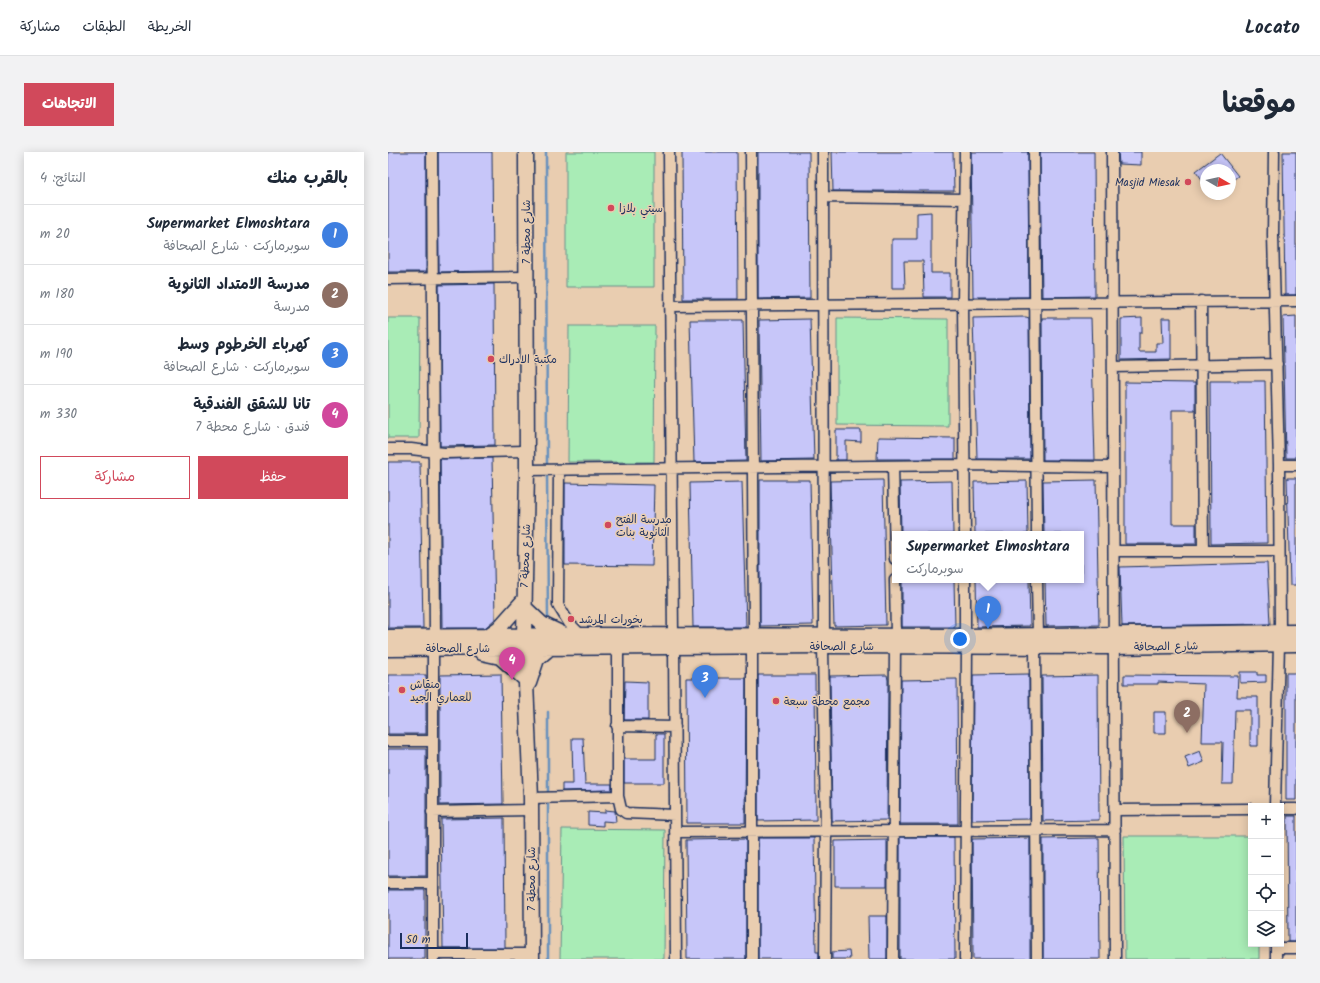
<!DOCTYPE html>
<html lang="ar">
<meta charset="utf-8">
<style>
body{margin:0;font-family:Kalam,"Playpen Sans Arabic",sans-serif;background:#f2f2f3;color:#1f2937;direction:rtl}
.controls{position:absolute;right:12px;bottom:12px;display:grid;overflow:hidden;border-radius:0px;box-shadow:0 2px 10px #0003}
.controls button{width:36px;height:36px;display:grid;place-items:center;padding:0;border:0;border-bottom:1px solid #e0e1e3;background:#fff;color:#1f2937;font:20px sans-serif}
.compass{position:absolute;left:812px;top:12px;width:36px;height:36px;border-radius:50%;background:#fff;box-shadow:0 2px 10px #0003;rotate:99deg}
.scale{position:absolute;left:12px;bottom:10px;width:68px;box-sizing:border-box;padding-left:4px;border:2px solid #1b2f5e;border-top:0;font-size:11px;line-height:14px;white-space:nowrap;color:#1b2f5e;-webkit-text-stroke:3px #e9cdb0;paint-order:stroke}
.you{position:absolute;left:572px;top:487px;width:14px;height:14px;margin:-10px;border:3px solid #fff;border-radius:50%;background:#1a73e8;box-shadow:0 0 0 6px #1a73e833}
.badge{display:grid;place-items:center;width:26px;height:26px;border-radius:50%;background:#d1495b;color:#fff;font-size:13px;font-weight:700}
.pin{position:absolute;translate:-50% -33px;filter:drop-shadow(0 1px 2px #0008)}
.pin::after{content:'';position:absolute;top:21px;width:14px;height:12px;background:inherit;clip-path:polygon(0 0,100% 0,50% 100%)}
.popup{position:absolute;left:504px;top:379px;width:192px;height:52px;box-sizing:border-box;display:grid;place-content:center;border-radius:0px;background:#fff;filter:drop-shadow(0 1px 3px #0005);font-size:13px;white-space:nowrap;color:#747a83}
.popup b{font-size:15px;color:#1f2937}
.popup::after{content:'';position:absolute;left:50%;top:100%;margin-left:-8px;border:8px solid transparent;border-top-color:#fff}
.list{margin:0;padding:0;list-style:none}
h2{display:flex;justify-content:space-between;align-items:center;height:52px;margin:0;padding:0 16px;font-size:17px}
h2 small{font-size:13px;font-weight:400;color:#747a83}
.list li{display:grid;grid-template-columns:26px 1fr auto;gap:12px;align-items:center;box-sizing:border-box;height:60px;padding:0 16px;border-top:1px solid #e0e1e3}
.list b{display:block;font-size:15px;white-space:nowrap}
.list p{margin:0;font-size:13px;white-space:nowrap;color:#747a83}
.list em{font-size:13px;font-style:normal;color:#747a83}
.actions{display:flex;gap:8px;padding:12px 16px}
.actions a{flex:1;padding:9px 0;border:1px solid #d1495b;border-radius:0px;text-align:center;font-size:14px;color:#d1495b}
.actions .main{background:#d1495b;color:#fff}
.icon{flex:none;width:22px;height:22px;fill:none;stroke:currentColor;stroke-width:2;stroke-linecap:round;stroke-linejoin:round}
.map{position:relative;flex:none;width:908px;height:807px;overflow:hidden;direction:ltr;border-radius:0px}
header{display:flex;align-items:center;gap:24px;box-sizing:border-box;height:56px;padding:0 20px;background:#fff;border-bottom:1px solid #e0e1e3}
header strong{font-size:19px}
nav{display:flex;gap:22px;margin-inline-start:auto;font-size:14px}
.intro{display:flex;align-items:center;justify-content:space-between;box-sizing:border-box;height:96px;padding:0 24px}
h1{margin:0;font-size:28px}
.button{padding:10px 18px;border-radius:0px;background:#d1495b;color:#fff;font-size:14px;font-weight:700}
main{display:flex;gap:24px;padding:0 24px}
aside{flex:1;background:#fff;border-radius:0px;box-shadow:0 2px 10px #0003}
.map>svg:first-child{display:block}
</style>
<header>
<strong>Locato</strong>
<nav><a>الخريطة</a><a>الطبقات</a><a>مشاركة</a></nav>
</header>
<div class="intro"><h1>موقعنا</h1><a class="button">الاتجاهات</a></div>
<main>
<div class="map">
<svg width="908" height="807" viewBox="0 0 908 807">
<rect width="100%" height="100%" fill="#e9cdb0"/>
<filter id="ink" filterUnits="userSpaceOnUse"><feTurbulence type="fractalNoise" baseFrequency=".025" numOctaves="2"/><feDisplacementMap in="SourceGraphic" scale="8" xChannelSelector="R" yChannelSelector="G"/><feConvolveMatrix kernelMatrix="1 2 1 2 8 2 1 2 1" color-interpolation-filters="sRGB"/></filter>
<g filter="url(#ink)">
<!-- green -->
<path fill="#a9ecb6" stroke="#628e8a" d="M178 0H266V135H178Z
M0 166H32L31 286H0Z
M449 166 560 167V274L449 273Z
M181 174H267L266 310H180Z
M174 677 277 678 276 807H172Z
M736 684H863V792H871V807H737Z"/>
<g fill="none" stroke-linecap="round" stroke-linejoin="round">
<!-- stream -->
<path stroke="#6991bd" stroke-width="2.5" d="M158 0 159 315
M159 320 160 469
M160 560V643
M160 648V807"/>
</g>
<!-- building -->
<path fill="#c7c6f9" stroke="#1b2f5e" d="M0 0H38V120H0Z
M50 0H104L105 119 51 120Z
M294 0H349L350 147H295Z
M370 0H421L422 146 370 147Z
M444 0H565L566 39H445Z
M583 0H640L641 145H585Z
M652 0H706L707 144 654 145Z
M730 0H753V13L731 12Z
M895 0H908V143H897Z
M832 1 850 24 842 30V18H818V33L808 19Z
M543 60V121H562V145H536L535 109H516L517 136H504V87H529V61Z
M106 132 107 293 52 294 51 133Z
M908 164V306H898L895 165Z
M638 165 641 166 642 307H589L585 166Z
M654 166H703L707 308H655Z
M754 166V181H751V200H768V191H775L774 166H783V207L733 208V167Z
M422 167 426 308 373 309 371 168Z
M302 168H355L358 309 306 310Z
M822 229H877L879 391 823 392Z
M737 230 807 231V258H784V372H808V392H737Z
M448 278H473V290L458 289V308H448Z
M490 285 567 286V307H489Z
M104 306 107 467 97 476H54L52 307Z
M0 310H32L35 476H0Z
M899 326H908V433H902Z
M372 328H422L425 473 372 474Z
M495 328 498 473 446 474 442 329Z
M708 328 711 473 658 474 657 428H693V382H656L655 329Z
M564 329 565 382H513L512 330Z
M639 329 640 382H587L586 330Z
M354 330 358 475H305L302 331Z
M177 331 266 333 264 414 177 413Z
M879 411 882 472 734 474 732 415Z
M514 428H566L567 475H514Z
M588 428H641L642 474 589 475Z
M852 520H869V523H878V530L852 531Z
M898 521H908V648H898Z
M113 522 115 652 52 653V523Z
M641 522 642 667 584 668 585 523Z
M0 523H38V582H0Z
M370 523H427L428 668 370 669Z
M499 523 500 528 499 668 444 669 442 524Z
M710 523 711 668 655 669 654 524Z
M736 523 850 524 849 545H870V594H862V558H847L845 632H834L835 590H814L816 532 770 530V532H736Z
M298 526H358L357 671H299Z
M569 527 570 672H512L513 528Z
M237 529 260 530V568H236Z
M766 560H778V581H766Z
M268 582H276V631H236V607H268Z
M184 586H195L197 632H224V638L174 639V632H185Z
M0 597H38V724H0Z
M812 599 816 610 801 616 797 605Z
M217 658 227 659 228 670 215 669V674L200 673V660L217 661Z
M899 664H908V790H900Z
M116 666 117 796H55L53 667Z
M512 685H566L567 807H512Z
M370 686H426L428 800H431V807H370Z
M642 686V807H585L584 687Z
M711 686 712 807H655V687Z
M358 687V807H299L298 688Z
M499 688V734H447V689Z
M0 738H37V807H0Z
M480 764H499V807H481Z
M461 799 462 807H444V800Z"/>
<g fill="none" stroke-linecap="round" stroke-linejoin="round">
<defs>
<path id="street" d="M44 0 47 485
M281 0 285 484
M363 0 366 484
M435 0 436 484
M646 0 649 382
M724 0 727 807
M886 0 885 83 891 313 892 480
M436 45 576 47
M0 127 137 125
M813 149 815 399
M282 154 908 149
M725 215 889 212
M0 297H23L56 301 138 299
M891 313H908
M505 314 507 407
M139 318 576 313 725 315
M171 318 170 453 181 471 195 485
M577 382 575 150 577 0
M726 399H891
M507 428 508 484
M577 428V484
M649 428 650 483
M435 494 438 679 437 807
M647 494 649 807
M286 495 288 807
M229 574 287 575
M0 589H44
M230 644V494
M143 646 230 644 233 657 238 661 287 663
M887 654 891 492
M893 657H908
M727 658 863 657
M44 660 143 658
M287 680 727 678
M0 731H45
M888 796H908
M45 802H144
M45 807V496
M364 807V495
M505 807 507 494
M577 807 579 494
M888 807V792"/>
<path id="secondary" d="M138 0 139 318 136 485 143 646 144 807
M136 455 154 472 175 482
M0 485 193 483 577 484 908 480
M98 485 111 476 136 448
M0 497 435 494 726 495 908 492
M94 501 112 505 137 527
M141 531 149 507 163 495"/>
</defs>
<!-- street casing -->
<use href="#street" stroke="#1b2f5e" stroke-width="13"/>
<!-- secondary casing -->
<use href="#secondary" stroke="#1b2f5e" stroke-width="17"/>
<!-- street -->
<use href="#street" stroke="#e9cdb0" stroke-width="10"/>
<!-- secondary -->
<use href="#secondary" stroke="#e9cdb0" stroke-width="14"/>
</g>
</g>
<!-- markers -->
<g fill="#d1495b" stroke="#e9cdb0" stroke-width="1.5">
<circle cx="800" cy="30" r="4"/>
<circle cx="223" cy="56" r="4"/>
<circle cx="103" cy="207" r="4"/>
<circle cx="220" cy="373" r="4"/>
<circle cx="183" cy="467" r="4"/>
<circle cx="14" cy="538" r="4"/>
<circle cx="388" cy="549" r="4"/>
</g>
<g text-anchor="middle" stroke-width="3" stroke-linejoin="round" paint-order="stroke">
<!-- poi labels -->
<g font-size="11" fill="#1b2f5e" stroke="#e9cdb0" text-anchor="start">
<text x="792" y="34" text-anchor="end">Masjid Miesak</text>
<text x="231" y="60">سيتي بلازا</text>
<text x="111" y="211">مكتبة الادراك</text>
<text x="228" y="371">مدرسة الفتح<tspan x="228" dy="13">الثانوية بنات</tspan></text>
<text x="191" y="471">بخورات المرشد</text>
<text x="22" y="536">منقاش<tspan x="22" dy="13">للعماري الجيد</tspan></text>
<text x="396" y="553">مجمع محطة سبعة</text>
</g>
<!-- street labels -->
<g font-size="11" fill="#1b2f5e" stroke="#e9cdb0">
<text transform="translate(138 80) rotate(-90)" y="4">شارع محطة 7</text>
<text transform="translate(137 404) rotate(-88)" y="4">شارع محطة 7</text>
<text x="454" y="498">شارع الصحافة</text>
<text transform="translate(778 494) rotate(-1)" y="4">شارع الصحافة</text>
<text x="70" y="500">شارع الصحافة</text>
<text transform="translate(143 727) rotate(-90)" y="4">شارع محطة 7</text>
</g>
</g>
</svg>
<div class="controls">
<button>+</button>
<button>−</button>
<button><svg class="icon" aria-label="locate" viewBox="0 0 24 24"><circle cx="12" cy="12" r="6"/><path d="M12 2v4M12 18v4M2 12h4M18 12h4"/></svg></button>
<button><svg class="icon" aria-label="layers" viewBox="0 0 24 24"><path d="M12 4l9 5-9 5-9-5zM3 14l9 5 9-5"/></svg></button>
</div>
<svg class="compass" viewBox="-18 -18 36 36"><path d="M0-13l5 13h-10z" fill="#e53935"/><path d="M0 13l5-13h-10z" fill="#747a83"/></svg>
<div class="scale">50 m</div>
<div class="you"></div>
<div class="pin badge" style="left:600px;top:477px;background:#3f7fe0">1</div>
<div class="popup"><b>Supermarket Elmoshtara</b>سوبرماركت</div>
<div class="pin badge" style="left:799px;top:581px;background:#8d6e63">2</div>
<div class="pin badge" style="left:317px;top:546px;background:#3f7fe0">3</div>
<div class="pin badge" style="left:124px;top:528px;background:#d1479c">4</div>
</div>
<aside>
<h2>بالقرب منك<small>النتائج: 4</small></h2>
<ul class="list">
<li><span class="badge" style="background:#3f7fe0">1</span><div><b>Supermarket Elmoshtara</b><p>سوبرماركت · شارع الصحافة</p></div><em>20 m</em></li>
<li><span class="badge" style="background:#8d6e63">2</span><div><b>مدرسة الامتداد الثانوية</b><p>مدرسة</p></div><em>180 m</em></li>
<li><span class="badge" style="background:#3f7fe0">3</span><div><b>كهرباء الخرطوم وسط</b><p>سوبرماركت · شارع الصحافة</p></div><em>190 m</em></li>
<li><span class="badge" style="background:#d1479c">4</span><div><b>تانا للشقق الفندقية</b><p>فندق · شارع محطة 7</p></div><em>330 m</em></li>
</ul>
<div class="actions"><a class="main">حفظ</a><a>مشاركة</a></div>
</aside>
</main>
